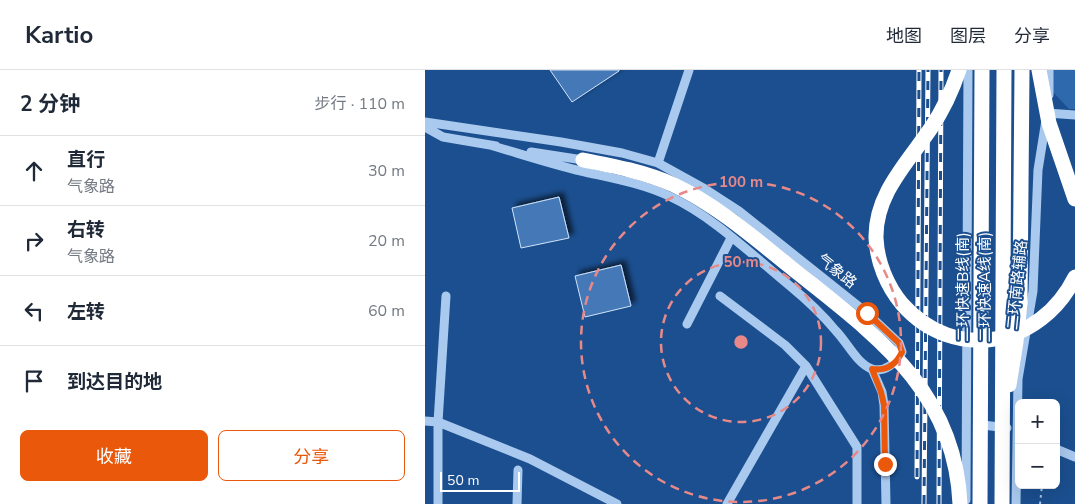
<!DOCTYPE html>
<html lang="zh">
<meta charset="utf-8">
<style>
body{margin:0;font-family:"Nunito Sans","Noto Sans SC",sans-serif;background:#f2f2f3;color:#1f2937}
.controls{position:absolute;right:15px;bottom:15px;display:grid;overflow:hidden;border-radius:8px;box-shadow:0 5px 20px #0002}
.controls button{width:45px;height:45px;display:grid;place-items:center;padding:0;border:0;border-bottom:1px solid #e0e1e3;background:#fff;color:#1f2937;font:25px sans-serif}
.scale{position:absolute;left:15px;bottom:12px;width:80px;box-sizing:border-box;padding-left:5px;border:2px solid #fff;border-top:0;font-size:14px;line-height:18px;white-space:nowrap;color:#fff;-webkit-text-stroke:4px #1b4f8f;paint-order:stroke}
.stop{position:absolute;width:15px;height:15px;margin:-11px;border:4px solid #ea580c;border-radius:50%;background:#fff}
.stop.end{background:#ea580c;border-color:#fff;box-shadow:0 1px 5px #0008}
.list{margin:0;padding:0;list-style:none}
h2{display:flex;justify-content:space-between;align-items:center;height:65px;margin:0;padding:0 20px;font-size:21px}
h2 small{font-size:16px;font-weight:400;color:#747a83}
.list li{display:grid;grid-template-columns:32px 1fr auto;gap:15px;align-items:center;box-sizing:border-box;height:70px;padding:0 20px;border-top:1px solid #e0e1e3}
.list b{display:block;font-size:19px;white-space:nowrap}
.list p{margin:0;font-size:16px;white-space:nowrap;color:#747a83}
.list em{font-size:16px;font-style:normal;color:#747a83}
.actions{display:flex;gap:10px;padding:15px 20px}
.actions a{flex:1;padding:11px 0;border:1px solid #ea580c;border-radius:8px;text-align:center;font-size:18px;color:#ea580c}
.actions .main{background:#ea580c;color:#fff}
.icon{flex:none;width:28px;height:28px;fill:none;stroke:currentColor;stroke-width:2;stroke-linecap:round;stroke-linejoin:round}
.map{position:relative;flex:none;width:650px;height:434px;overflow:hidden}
header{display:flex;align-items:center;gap:30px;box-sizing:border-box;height:70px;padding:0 25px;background:#fff;border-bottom:1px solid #e0e1e3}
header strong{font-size:24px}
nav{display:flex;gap:28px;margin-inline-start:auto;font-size:18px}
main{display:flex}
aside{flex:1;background:#fff}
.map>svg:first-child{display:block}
</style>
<header>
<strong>Kartio</strong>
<nav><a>地图</a><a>图层</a><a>分享</a></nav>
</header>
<main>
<aside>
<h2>2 分钟<small>步行 · 110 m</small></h2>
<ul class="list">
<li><svg class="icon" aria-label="ahead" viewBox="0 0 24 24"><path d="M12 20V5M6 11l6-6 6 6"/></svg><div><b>直行</b><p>气象路</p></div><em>30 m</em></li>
<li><svg class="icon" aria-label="right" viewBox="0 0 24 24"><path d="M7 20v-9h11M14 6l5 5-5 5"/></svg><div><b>右转</b><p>气象路</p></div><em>20 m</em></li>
<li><svg class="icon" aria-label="left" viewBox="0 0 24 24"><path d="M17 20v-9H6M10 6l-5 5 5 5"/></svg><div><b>左转</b></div><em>60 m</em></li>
<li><svg class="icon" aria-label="arrive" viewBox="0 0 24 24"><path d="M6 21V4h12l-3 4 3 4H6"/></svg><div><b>到达目的地</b></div></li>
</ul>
<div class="actions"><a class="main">收藏</a><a>分享</a></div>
</aside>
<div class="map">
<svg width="650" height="434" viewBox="0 0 650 434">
<defs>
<filter id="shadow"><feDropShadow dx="4.5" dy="-4.5" stdDeviation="2.5" flood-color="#0009"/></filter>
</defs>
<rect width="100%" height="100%" fill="#1b4f8f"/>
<!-- green -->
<path fill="#2e69ad" d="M628 0H650V39H644L628 22Z"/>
<!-- building -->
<path fill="#4478b7" stroke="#cfe3fa" filter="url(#shadow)" d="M125 0H194V1L147 32Z
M134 127 144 168 96 178 87 138Z
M196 195 206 236 160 247 150 206Z"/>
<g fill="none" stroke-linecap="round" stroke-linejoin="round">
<!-- path -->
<path stroke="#a9c9ee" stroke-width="2" stroke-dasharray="2.5 4" stroke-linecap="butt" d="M615 434 617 415"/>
<!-- minor -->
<path stroke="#a9c9ee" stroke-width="9" d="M624 0V25
M622 43 650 45
M0 52 136 72 197 83 233 93 280 119 314 141 442 243 474 273 477 282C472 292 460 303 447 299 432 294 422 272 411 261 397 244 382 230 365 216 327 185 289 147 244 126 216 113 186 108 156 101 126 94 96 84 65 75
M0 57 18 67 71 76
M106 82 158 90
M233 93 264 0
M295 226 360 275 381 296 432 377V434
M262 254 306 168
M447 299 457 322 459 335 461 434
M0 351 13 352 105 389 192 434
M558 355 582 358
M631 379 650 387
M541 430 543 0
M13 434V352L21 226
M92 434 93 400
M302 434 381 296
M591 434 593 309 608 221 613 100 621 50"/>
<!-- highway -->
<path stroke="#fff" stroke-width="15" d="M595 233 597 0
M555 434 557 0"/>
<defs>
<path id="rail" d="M492 407 494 0
M499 434 503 0
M514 434 516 0"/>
</defs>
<!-- rail casing -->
<use href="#rail" stroke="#fff" stroke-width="5"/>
<!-- rail -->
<use href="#rail" stroke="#1b4f8f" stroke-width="3" stroke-dasharray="9" stroke-linecap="butt"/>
<!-- highway-bridge -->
<path stroke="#fff" stroke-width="15" d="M534 0C527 21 518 40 506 58 483 92 450 124 451 168 452 192 462 216 477 234 530 294 616 276 650 207
M614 0 624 53 650 129
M158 90C189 96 220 102 249 115 291 135 327 166 363 195 446 262 530 317 535 434
M584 315 591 272 595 233
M577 434 579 0"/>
</g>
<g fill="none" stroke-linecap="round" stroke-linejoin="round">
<!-- route -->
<path stroke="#ea580c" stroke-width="6" d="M442 243 474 273 477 282C471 295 461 301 447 299L456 322 459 335 460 394"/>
</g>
<!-- distance rings -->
<g fill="none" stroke="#e88989" stroke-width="2.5" stroke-dasharray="9 6">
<circle cx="316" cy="272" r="80"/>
<circle cx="316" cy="272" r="160"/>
</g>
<g text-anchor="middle" stroke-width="4" stroke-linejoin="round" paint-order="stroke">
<!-- street labels -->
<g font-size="15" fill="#fff" stroke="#1b4f8f">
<text transform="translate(412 201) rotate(38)" y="5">气象路</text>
<text transform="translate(592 215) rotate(-84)" y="5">二环南路辅路</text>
<text transform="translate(538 217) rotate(-90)" y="5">二环快速B线(南)</text>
<text transform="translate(560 217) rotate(-90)" y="5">二环快速A线(南)</text>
</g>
</g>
<circle cx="316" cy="272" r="8" fill="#e88989" stroke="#1b4f8f" stroke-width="2.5"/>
<g font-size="15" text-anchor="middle" font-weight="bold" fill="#e88989" stroke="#1b4f8f" stroke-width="4" stroke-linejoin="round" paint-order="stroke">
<text x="316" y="117">100 m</text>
<text x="316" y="197">50 m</text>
</g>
</svg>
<div class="controls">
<button>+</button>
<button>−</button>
</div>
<div class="scale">50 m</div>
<div class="stop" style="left:442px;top:243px"></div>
<div class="stop end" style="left:460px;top:394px"></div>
</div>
</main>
